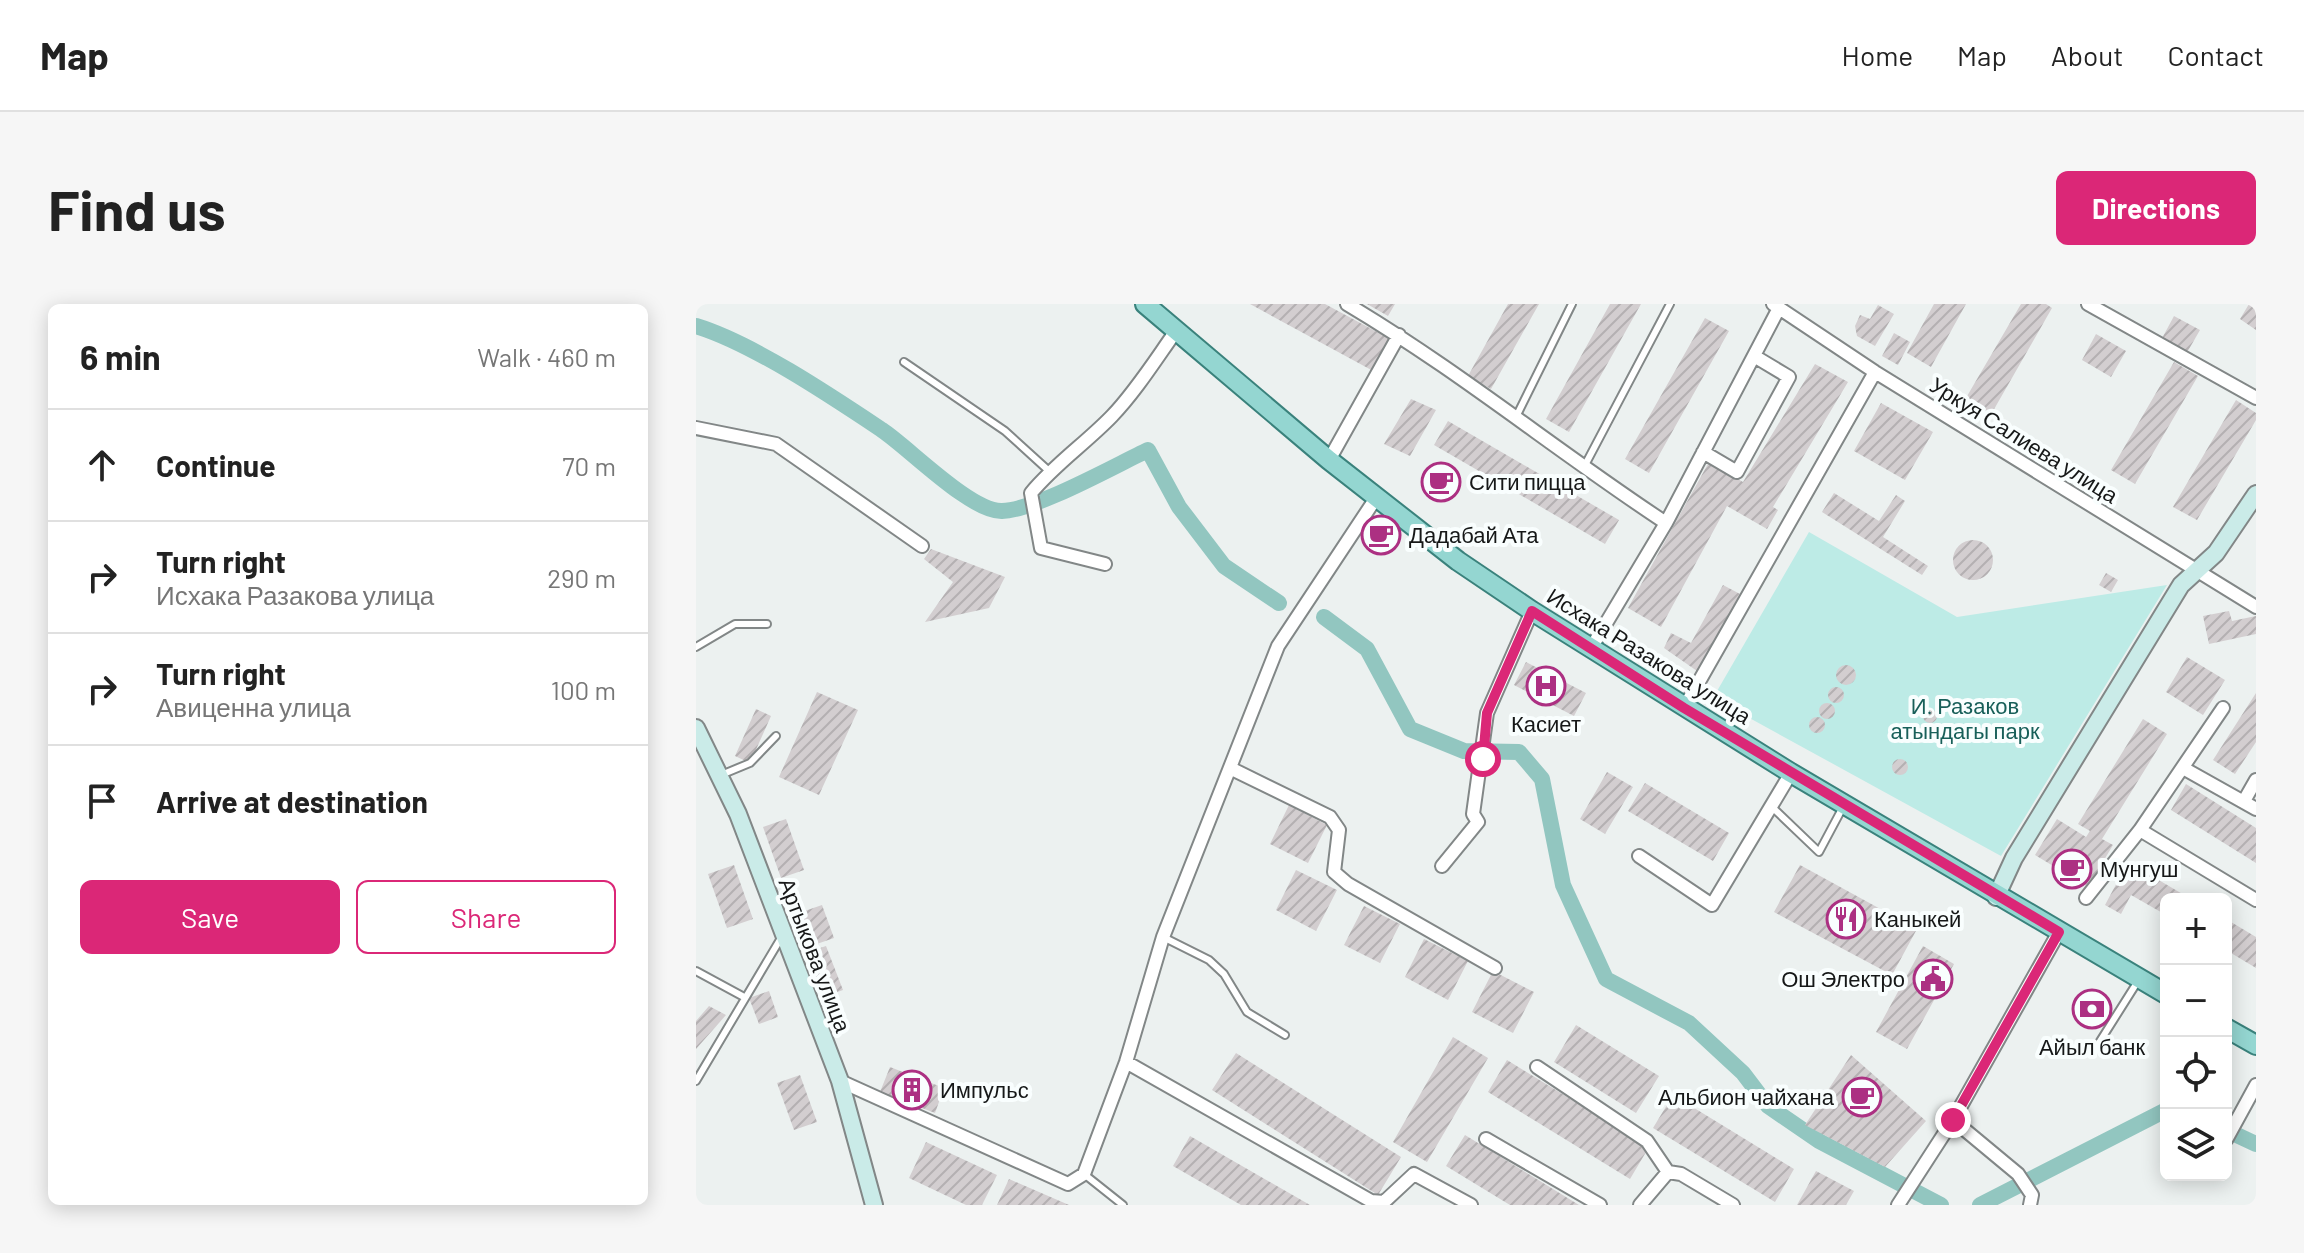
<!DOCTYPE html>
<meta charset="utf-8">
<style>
body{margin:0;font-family:Barlow,sans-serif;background:#f6f6f6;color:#222}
.controls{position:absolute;right:24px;bottom:24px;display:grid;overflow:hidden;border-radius:12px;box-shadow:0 4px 20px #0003}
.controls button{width:72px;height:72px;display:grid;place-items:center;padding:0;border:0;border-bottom:2px solid #e0e0e0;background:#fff;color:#222;font:40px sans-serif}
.stop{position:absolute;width:24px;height:24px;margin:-18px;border:6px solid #db2777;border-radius:50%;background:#fff}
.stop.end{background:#db2777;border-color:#fff;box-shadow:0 2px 8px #0008}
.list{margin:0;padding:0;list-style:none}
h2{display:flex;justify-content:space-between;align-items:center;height:104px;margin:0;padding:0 32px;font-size:34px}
h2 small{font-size:26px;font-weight:400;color:#767676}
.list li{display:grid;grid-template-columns:52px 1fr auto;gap:24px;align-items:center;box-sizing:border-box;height:112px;padding:0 32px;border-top:2px solid #e0e0e0}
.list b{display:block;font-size:30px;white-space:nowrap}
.list p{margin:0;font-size:26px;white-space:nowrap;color:#767676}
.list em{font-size:26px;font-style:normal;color:#767676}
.actions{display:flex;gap:16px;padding:24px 32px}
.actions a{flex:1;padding:18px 0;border:2px solid #db2777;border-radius:12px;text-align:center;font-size:28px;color:#db2777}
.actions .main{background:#db2777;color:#fff}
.icon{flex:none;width:44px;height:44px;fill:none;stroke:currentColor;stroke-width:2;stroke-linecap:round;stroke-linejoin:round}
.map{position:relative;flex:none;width:1560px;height:901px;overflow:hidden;border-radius:12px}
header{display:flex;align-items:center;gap:48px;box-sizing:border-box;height:112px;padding:0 40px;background:#fff;border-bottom:2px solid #e0e0e0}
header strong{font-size:38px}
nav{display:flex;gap:44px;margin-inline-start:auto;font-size:28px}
.intro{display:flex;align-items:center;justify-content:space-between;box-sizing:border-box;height:192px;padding:0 48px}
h1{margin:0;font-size:56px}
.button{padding:20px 36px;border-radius:12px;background:#db2777;color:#fff;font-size:28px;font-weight:700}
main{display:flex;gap:48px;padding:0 48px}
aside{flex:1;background:#fff;border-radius:12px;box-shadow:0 4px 20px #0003}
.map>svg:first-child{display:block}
</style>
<header>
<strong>Map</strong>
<nav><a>Home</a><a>Map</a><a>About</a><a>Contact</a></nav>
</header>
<div class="intro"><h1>Find us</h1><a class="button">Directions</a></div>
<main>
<aside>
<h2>6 min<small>Walk · 460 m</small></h2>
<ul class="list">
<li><svg class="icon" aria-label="ahead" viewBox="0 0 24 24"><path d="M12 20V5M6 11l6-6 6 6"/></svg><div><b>Continue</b></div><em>70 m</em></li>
<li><svg class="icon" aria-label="right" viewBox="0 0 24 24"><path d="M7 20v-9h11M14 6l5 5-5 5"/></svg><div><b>Turn right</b><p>Исхака Разакова улица</p></div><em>290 m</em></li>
<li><svg class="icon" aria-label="right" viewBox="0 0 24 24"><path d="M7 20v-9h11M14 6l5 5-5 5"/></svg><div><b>Turn right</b><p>Авиценна улица</p></div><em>100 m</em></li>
<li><svg class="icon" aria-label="arrive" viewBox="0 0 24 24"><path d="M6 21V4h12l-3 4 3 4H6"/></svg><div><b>Arrive at destination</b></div></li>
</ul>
<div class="actions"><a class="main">Save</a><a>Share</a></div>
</aside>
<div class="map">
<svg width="1560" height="901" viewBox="0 0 1560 901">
<defs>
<pattern id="building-hatch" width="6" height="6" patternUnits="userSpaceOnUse" patternTransform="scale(2)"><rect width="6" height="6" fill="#d3ced0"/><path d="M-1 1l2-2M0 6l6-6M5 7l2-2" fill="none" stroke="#b4b0b2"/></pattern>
</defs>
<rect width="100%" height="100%" fill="#ecf1f0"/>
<!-- park -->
<path fill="#bdebe6" d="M1113 228 1261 313 1471 281 1305 552 1017 394Z"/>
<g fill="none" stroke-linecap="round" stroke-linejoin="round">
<!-- canal -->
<path stroke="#92c6c0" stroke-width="16" d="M0 22C56 39 135 92 186 126 213 144 275 208 306 207 340 206 418 162 452 146L483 203 528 262 583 299
M628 313 671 345 714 425 768 447 823 448 846 475 867 581 910 675 993 719 1047 769 1072 802 1123 837 1245 901
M1530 826 1560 840
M1284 901 1470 806"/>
</g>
<!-- building -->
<path fill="url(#building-hatch)" d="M554 0H629L696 36 679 68Z
M671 0H699L692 12Z
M812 0H843L795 85 772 72Z
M914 0H945L873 128 850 115Z
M1238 0H1270L1235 63 1211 49Z
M1325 0H1350L1356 4 1293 114 1267 99Z
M1553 0H1560V26L1544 15Z
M1182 1 1198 10 1179 42 1161 32 1159 22 1164 11 1174 15Z
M1478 12 1504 26 1489 52 1464 38Z
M1009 14 1033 27 953 169 929 155Z
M1198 29 1214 38 1202 61 1186 52Z
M1400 30 1430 47 1415 73 1386 56Z
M1478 58 1502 72 1439 180 1415 166Z
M1119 60 1152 78 1077 203 1082 206 1071 225 1031 202 965 323 932 304 1013 158 1047 178Z
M715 95 740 106 714 152 688 140Z
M1540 96 1560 109V116L1501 216 1477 203Z
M1185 99 1237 128 1209 176 1158 147Z
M752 117 923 216 909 240 738 141Z
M1138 189 1183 217 1200 191 1209 197 1187 233 1232 262 1226 271 1126 208Z
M1257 256a20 20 0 1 1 40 0a20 20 0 1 1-40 0Z
M235 245 309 273 293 304 229 318 257 278 228 255Z
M1410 269 1422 276 1415 288 1403 281Z
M1027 281 1044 290 1001 367 968 344 975 329 995 339Z
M1533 307 1536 317 1560 312V330L1513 340 1507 312Z
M1491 353 1529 376 1507 411 1470 388Z
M830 358 890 389 878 412 818 381Z
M1140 371a10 10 0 1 1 20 0a10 10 0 1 1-20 0Z
M1132 391a8 8 0 1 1 16 0a8 8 0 1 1-16 0Z
M121 388 162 406 123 491 83 473Z
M1560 389V438L1539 470 1517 456Z
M1123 407a8 8 0 1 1 16 0a8 8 0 1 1-16 0Z
M1227 412a7 7 0 1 1 14 0a7 7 0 1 1-14 0Z
M60 405 75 412 54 459 39 452Z
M1113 421a8 8 0 1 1 16 0a8 8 0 1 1-16 0Z
M1447 415 1471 430 1406 535 1417 541 1392 583 1339 551 1361 515 1390 533 1394 527 1382 520Z
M1214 431a8 8 0 1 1 16 0a8 8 0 1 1-16 0Z
M1196 463a8 8 0 1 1 16 0a8 8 0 1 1-16 0Z
M911 468 937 483 909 530 884 515Z
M949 479 1033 529 1017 557 932 507Z
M1490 480 1560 524V559L1475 506Z
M593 501 631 521 612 559 574 540Z
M90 515 108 566 85 574 67 523Z
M1432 558 1495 595H1470V611L1435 591 1425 610 1409 601Z
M38 561 57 615 31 624 12 570Z
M1104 561 1221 625 1196 671 1078 608Z
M600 566 641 586 620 627 580 606Z
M126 601 138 634 115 642 103 609Z
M668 602 704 620 684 659 648 641Z
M1530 615 1560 633V664L1530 646Z
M728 635 772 657 752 696 709 673Z
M130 642 147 686 125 694 109 649Z
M1227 642 1258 660 1211 745 1180 728Z
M797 667 838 688 817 729 776 708Z
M73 687 82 713 63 720 53 694Z
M13 702 30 711 0 745V717Z
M880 721 963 772 940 809 858 758Z
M757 733 792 754 731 858 697 838Z
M540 749 705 853 682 891 516 786Z
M1155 751 1230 817 1189 863 1109 821Z
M811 756 953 843 934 875 792 788Z
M194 763 248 784 239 809 184 788Z
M104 771 121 818 98 826 81 779Z
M977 791 1098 865 1079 898 957 824Z
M769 831 883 901H814L750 862Z
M494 832 614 901H545L477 862Z
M230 838 301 871 286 901H270L213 874Z
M1120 867 1158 887 1150 901H1101Z
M313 875 373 901H301Z"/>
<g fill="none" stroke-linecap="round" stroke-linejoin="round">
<defs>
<path id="lane" d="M208 58 309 127 353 167
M820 113 876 0
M888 163 974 0
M0 343 39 320H71
M25 471 54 459 80 432
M1076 503 1123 548 1147 503
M467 633 513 656 528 670 551 708 589 731
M0 667 48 693
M1401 742 1442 677
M0 777 85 634
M388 870 427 901"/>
<path id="street" d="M651 0C762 66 862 148 970 219
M1077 0 1179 68 1560 303
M1392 0 1560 94
M0 124 80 140 226 242
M1007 148 1041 168 1093 73 1058 52
M633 156 703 31
M409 260 345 244 335 189C359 160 390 139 416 112 440 87 460 55 480 27
M894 346 970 219 1083 4
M988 404 1179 68
M1487 464 1560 505
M536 465 634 513 643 526 638 568 652 580 799 664
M1548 497 1560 476
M1444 526 1560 596
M943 552 1016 601 1095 469
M746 562 782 518 777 510 791 409 836 307
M1390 594 1444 526 1527 404
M430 758 675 897 688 898 718 870 775 901
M841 763 951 837 972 868
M144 777 372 880 388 870 430 758 467 633 582 342 680 194
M1257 816 1322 870 1336 891 1334 901
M790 835 904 901
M1530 836 1560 781
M944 901 972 868 985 870 1037 901
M1202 901 1257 816 1363 628"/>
<path id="secondary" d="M0 424 42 510 144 777 178 901
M1300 593 1318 554 1485 281 1520 249 1560 190"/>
<path id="primary" d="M449 0 633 156 762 257 836 307 1095 469 1470 690
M1530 724 1560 741"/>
</defs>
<!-- lane casing -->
<use href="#lane" stroke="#828787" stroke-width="10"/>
<!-- street casing -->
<use href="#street" stroke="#828787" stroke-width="16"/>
<!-- secondary casing -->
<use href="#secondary" stroke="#828787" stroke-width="20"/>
<!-- primary casing -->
<use href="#primary" stroke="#3a827c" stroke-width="22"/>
<!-- lane -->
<use href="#lane" stroke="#fff" stroke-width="6"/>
<!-- street -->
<use href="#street" stroke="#fff" stroke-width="12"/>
<!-- secondary -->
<use href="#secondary" stroke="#caebe8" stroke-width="16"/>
<!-- primary -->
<use href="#primary" stroke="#94d6d1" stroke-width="18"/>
</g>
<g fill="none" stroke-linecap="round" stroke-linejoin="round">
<!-- route -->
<path stroke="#db2777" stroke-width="10" d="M787 455 791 409 836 307 988 404 1363 628 1257 816"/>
</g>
<!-- icons -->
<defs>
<symbol id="cafe-ring" viewBox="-11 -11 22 22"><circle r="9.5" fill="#f9fefe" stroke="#ac3082" stroke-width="1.5"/><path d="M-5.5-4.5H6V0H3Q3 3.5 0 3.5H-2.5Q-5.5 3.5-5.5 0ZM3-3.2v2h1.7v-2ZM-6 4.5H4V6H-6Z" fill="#ac3082"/></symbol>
<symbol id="hospital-ring" viewBox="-11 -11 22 22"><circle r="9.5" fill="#f9fefe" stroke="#ac3082" stroke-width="1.5"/><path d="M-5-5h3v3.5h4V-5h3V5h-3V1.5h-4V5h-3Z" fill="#ac3082"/></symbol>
<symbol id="restaurant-ring" viewBox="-11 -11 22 22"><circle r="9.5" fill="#f9fefe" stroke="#ac3082" stroke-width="1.5"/><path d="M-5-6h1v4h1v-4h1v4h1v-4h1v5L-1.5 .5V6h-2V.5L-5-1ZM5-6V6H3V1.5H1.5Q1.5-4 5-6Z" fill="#ac3082"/></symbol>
<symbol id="civic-ring" viewBox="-11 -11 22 22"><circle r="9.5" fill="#f9fefe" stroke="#ac3082" stroke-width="1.5"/><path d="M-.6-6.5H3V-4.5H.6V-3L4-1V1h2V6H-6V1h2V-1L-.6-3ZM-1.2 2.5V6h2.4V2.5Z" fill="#ac3082"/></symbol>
<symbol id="bank-ring" viewBox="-11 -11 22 22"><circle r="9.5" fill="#f9fefe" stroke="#ac3082" stroke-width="1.5"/><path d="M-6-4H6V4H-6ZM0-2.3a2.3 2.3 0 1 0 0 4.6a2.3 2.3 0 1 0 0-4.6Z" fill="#ac3082"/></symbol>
<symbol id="building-ring" viewBox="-11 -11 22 22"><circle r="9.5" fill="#f9fefe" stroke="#ac3082" stroke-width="1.5"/><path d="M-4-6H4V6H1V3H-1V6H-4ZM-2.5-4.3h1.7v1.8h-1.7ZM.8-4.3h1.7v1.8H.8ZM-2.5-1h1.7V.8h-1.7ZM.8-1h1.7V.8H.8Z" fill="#ac3082"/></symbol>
</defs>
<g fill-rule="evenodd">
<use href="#cafe-ring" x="723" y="156" width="44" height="44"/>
<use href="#cafe-ring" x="663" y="209" width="44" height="44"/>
<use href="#hospital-ring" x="828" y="360" width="44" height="44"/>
<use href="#cafe-ring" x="1354" y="543" width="44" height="44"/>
<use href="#restaurant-ring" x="1128" y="593" width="44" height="44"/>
<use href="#civic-ring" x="1215" y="653" width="44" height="44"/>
<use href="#bank-ring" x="1374" y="683" width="44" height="44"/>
<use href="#building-ring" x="194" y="764" width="44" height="44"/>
<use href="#cafe-ring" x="1144" y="771" width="44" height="44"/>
</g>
<g text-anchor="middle" stroke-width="8" stroke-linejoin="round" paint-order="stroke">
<!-- street labels -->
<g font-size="22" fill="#161818" stroke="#f9fefe">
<text transform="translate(1328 136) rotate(32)" y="8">Уркуя Салиева улица</text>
<text transform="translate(953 352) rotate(32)" y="8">Исхака Разакова улица</text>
<text transform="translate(119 651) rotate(69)" y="8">Артыкова улица</text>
</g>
<!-- poi labels -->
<g font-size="22" fill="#161818" stroke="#f9fefe" text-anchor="start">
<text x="773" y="186">Сити пицца</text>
<text x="713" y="239">Дадабай Ата</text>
<text x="850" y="428" text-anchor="middle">Касиет</text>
<text x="1404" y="573">Мунгуш</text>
<text x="1178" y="623">Каныкей</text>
<text x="1209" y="683" text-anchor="end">Ош Электро</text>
<text x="1396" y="751" text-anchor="middle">Айыл банк</text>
<text x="244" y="794">Импульс</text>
<text x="1138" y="801" text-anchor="end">Альбион чайхана</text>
</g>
<!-- park labels -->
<g font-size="22" fill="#185f59" stroke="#f9fefe">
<text x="1269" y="410">И. Разаков<tspan x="1269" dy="25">атындагы парк</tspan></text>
</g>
</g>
</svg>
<div class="controls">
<button>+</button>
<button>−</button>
<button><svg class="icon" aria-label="locate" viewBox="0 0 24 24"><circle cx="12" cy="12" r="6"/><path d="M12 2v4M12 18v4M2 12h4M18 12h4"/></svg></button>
<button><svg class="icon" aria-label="layers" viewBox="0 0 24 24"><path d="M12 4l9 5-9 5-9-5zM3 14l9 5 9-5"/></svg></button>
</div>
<div class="stop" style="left:787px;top:455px"></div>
<div class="stop end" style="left:1257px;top:816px"></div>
</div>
</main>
